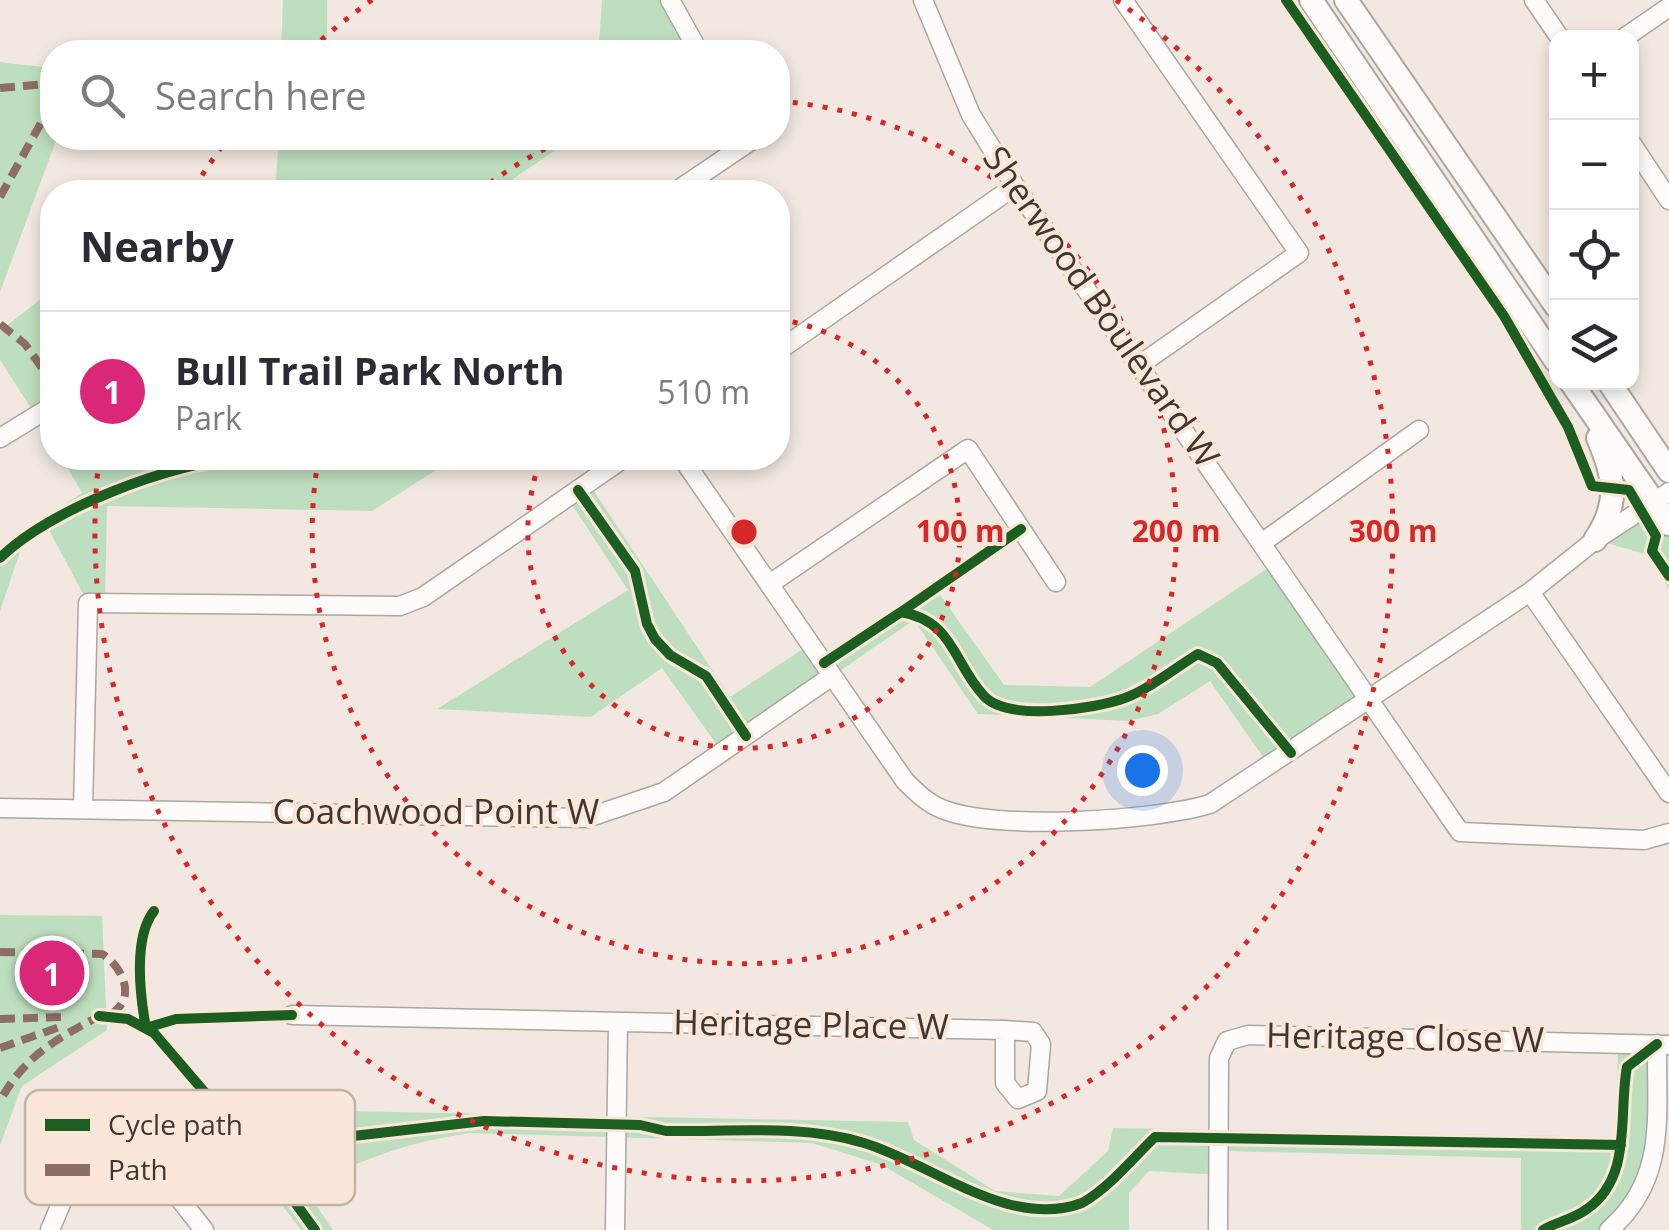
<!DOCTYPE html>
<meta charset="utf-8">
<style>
body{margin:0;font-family:"Open Sans",sans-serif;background:#f7f7f7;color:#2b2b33}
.controls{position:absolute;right:30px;top:30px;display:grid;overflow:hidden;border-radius:20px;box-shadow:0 5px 15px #0003}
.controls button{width:90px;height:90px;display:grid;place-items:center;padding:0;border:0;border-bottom:2px solid #e1e1e2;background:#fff;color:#2b2b33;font:50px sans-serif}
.you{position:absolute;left:1142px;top:770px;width:35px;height:35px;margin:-25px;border:8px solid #fff;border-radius:50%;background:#1a73e8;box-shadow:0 0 0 15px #1a73e833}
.badge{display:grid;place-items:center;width:65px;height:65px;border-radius:50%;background:#db2777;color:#fff;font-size:32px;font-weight:700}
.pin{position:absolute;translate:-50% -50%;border:5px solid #fff;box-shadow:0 2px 10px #0006}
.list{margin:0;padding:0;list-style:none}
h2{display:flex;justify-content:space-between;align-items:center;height:130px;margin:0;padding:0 40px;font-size:42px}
h2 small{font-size:32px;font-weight:400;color:#7c7c81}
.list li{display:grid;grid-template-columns:65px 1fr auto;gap:30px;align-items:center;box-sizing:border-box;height:160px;padding:0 40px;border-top:2px solid #e1e1e2}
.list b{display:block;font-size:38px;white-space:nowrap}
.list p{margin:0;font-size:32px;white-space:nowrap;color:#7c7c81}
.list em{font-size:32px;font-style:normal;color:#7c7c81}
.icon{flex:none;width:55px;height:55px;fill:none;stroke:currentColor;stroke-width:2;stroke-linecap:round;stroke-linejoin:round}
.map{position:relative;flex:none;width:1669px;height:1230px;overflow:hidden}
.search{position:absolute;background:#fff;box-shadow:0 5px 15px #0003;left:40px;top:40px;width:750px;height:110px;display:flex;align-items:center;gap:25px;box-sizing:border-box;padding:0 35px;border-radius:40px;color:#7c7c81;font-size:38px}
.panel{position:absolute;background:#fff;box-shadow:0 5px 15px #0003;left:40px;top:180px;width:750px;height:290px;border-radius:40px}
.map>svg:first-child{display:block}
</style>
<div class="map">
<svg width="1669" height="1230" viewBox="0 0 1669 1230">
<rect width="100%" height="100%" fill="#f2e8e1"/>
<!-- green -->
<path fill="#bedfbf" d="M283 0H327V41L599 44 602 0H670L696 52H281Z
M0 62 52 68V138H57L0 292Z
M279 138H573L494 192H275Z
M52 290V441L0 360V331Z
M62 458H455L372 511 107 506 105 603H88L49 530 21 549 0 611V547L82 493Z
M588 482 730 697 812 643 821 657 931 582 1004 685 1090 687 1277 562 1370 700 1270 767 1210 681 1158 714 1128 721 978 714 914 620 722 752 662 668 591 717 437 709 628 590 567 497Z
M1654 502 1669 524V589L1645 554 1596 540Z
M0 915 102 916 107 1030 22 1086 0 1145Z
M1618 1043 1657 1044 1653 1166 1609 1230H1521V1158L1224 1151 1223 1175 1149 1171 1129 1193V1230H993L882 1165 812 1143 471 1133C411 1141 358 1160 305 1189L333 1230H301L218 1122 235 1109 908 1122 914 1140 995 1191 1059 1196 1108 1151 1113 1128 1617 1137Z"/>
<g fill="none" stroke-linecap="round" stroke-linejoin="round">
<defs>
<path id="minor" d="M670 0 699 52
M923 0 971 115 1015 186 1460 832 1644 840 1669 833
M1123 0 1299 253 1141 364
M1534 0 1560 38
M1624 38 1669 7
M1632 144 1669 200
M675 192 755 138
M778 351 1015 186
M0 438 52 406
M682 458 905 781C916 792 927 803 942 809 996 831 1153 821 1210 804L1530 592 1595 540 1669 492
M1263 542 1419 430
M771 583 968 449 1056 582
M1530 592 1669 793
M0 808 587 818 664 792 832 676
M83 809 88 603 400 606 423 597 624 458
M292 1015 1005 1030 1033 1032 1041 1044 1037 1091 1018 1099 1005 1083V1030
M50 1230 86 1144C103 1131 122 1134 138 1146L204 1230
M615 1230 618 1022
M1218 1230 1219 1058 1227 1041 1248 1035 1669 1045
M1609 1230C1668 1179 1656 1115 1657 1044"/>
<path id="major" d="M1311 0 1556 361
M1346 0 1556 306
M1571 382 1669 524
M1609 382 1669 471
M1595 540C1620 503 1615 478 1598 438"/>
</defs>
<!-- minor casing -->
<use href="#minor" stroke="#ada5a0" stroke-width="21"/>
<!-- major casing -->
<use href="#major" stroke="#ada5a0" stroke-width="26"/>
<!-- minor -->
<use href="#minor" stroke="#fdfcfa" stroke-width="18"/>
<!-- major -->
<use href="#major" stroke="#fdfcfa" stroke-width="22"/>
<!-- quiet -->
<path stroke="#8d6e63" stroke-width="8" stroke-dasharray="15 8" stroke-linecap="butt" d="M0 88 46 84 52 88
M0 197 52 103
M0 324 25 344 52 382
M0 952 102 954C120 964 137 995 114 1012 109 1016 98 1016 92 1020 52 1041 22 1060 0 1101
M0 1019 65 1017
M0 1048 65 1025"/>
<defs>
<path id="cycleway" d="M1286 0 1504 316 1568 427 1592 486 1629 490 1656 536 1652 551 1669 576
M578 490 635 571 647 624 655 639 670 655 706 676 746 736
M0 558C50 509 170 463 240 458
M901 612 1021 529
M824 663 901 612C954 621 953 663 984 696 1008 722 1095 709 1125 698 1151 688 1175 668 1198 654L1217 663 1291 753
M154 911C133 937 140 996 146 1028L176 1019 292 1015
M99 1016 128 1019 154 1033 272 1171 315 1230
M277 1178 301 1142 484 1121 640 1125 666 1131C730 1132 802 1124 864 1143 933 1164 1009 1230 1082 1203 1110 1187 1132 1159 1155 1137L1621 1145
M1543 1230C1556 1222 1574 1219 1587 1209 1633 1177 1618 1115 1627 1067L1657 1044"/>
</defs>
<!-- cycleway casing -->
<use href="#cycleway" stroke="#fae7d9" stroke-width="16"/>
<!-- cycleway -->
<use href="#cycleway" stroke="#1b5e20" stroke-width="10"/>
</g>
<!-- distance rings -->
<g fill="none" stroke="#d62828" stroke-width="5" stroke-dasharray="5 10">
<path d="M778 319A216 216 0 1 1 541 458"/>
<path d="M478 192A432 432 0 0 1 565 139M778 101A432 432 0 1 1 318 461"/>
<path d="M194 188A649 649 0 0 1 226 141M310 50A649 649 0 0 1 372 0M1116 0A649 649 0 1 1 99 459"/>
</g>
<g text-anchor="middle" stroke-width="8" stroke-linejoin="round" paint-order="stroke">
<!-- street labels -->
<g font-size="35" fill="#3f3832" stroke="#fae7d9">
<text transform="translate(1101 307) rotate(55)" y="12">Sherwood Boulevard W</text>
<text x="436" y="824">Coachwood Point W</text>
<text transform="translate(811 1025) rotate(1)" y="12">Heritage Place W</text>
<text transform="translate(1405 1038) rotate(1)" y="12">Heritage Close W</text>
</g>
</g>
<!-- legend -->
<rect x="25" y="1090" width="330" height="115" rx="15" fill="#fae7d9" stroke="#c2b2a7" stroke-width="2.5"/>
<rect x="45" y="1119" width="45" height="12" fill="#1b5e20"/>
<rect x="45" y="1164" width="45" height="12" fill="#8d6e63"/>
<g font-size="28" fill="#3f3832">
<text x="108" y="1135">Cycle path</text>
<text x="108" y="1180">Path</text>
</g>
<circle cx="744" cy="532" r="15" fill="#d62828" stroke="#fae7d9" stroke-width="5"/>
<g font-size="30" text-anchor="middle" font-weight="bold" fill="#d62828" stroke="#fae7d9" stroke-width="8" stroke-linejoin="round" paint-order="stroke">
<text x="960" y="542">100 m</text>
<text x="1176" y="542">200 m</text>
<text x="1393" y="542">300 m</text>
</g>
</svg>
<div class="controls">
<button>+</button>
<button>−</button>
<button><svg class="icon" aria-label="locate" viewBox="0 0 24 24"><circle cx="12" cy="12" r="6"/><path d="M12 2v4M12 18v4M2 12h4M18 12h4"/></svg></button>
<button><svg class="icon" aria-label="layers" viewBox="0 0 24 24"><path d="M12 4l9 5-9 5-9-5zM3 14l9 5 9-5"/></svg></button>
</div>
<div class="you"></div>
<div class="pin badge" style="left:52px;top:973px">1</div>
<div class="search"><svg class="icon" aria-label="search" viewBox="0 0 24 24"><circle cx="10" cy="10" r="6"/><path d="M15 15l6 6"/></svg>Search here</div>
<section class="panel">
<h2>Nearby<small></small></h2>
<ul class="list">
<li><span class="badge">1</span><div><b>Bull Trail Park North</b><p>Park</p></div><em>510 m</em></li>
</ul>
</section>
</div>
